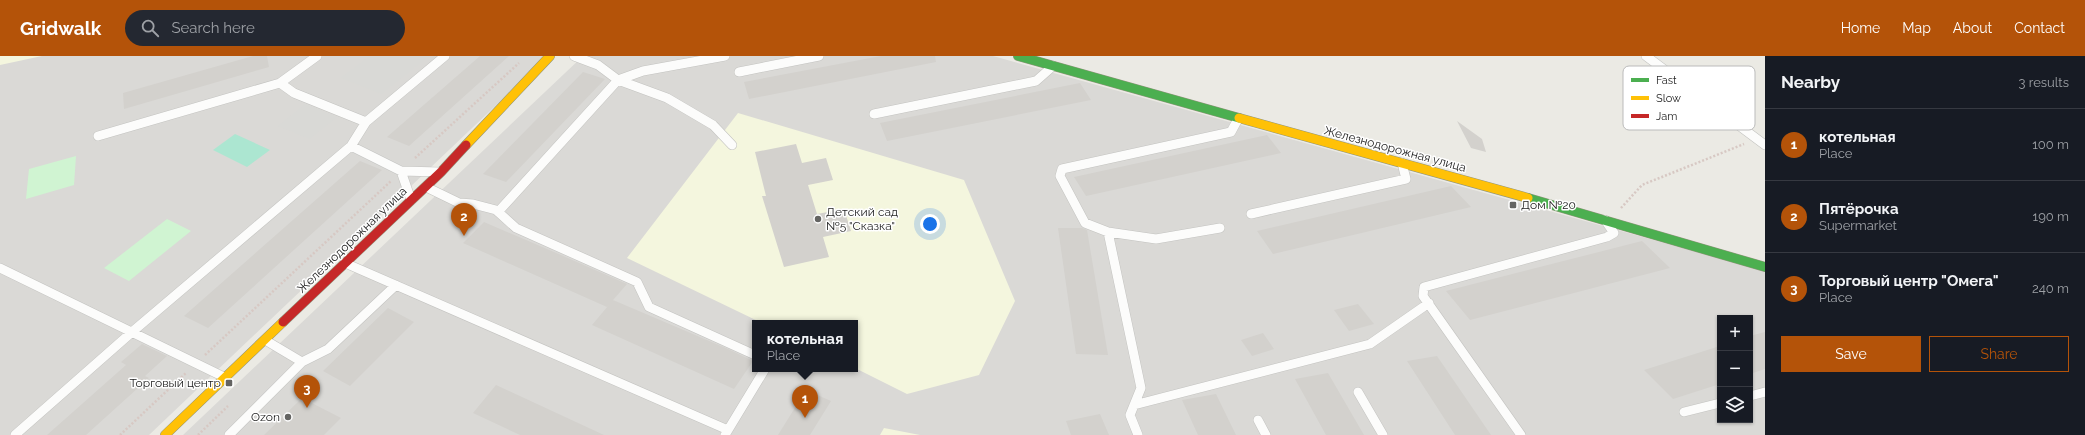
<!DOCTYPE html>
<meta charset="utf-8">
<style>
body{margin:0;font-family:Raleway,sans-serif;background:#242831;color:#f1f3f6}
.controls{position:absolute;right:12px;bottom:12px;display:grid;overflow:hidden;border-radius:0px;box-shadow:0 1px 3px #0004}
.controls button{width:36px;height:36px;display:grid;place-items:center;padding:0;border:0;border-bottom:1px solid #363941;background:#171b24;color:#f1f3f6;font:20px sans-serif}
.you{position:absolute;left:930px;top:168px;width:14px;height:14px;margin:-10px;border:3px solid #fff;border-radius:50%;background:#1a73e8;box-shadow:0 0 0 6px #1a73e833}
.badge{display:grid;place-items:center;width:26px;height:26px;border-radius:50%;background:#b45309;color:#fff;font-size:13px;font-weight:700}
.pin{position:absolute;translate:-50% -33px;filter:drop-shadow(0 1px 2px #0008)}
.pin::after{content:'';position:absolute;top:21px;width:14px;height:12px;background:inherit;clip-path:polygon(0 0,100% 0,50% 100%)}
.popup{position:absolute;left:752px;top:264px;width:106px;height:52px;box-sizing:border-box;display:grid;place-content:center;border-radius:0px;background:#171b24;filter:drop-shadow(0 1px 3px #0005);font-size:13px;white-space:nowrap;color:#9ea1a6}
.popup b{font-size:15px;color:#f1f3f6}
.popup::after{content:'';position:absolute;left:50%;top:100%;margin-left:-8px;border:8px solid transparent;border-top-color:#171b24}
.list{margin:0;padding:0;list-style:none}
h2{display:flex;justify-content:space-between;align-items:center;height:52px;margin:0;padding:0 16px;font-size:17px}
h2 small{font-size:13px;font-weight:400;color:#9ea1a6}
.list li{display:grid;grid-template-columns:26px 1fr auto;gap:12px;align-items:center;box-sizing:border-box;height:72px;padding:0 16px;border-top:1px solid #363941}
.list b{display:block;font-size:15px;white-space:nowrap}
.list p{margin:0;font-size:13px;white-space:nowrap;color:#9ea1a6}
.list em{font-size:13px;font-style:normal;color:#9ea1a6}
.actions{display:flex;gap:8px;padding:12px 16px}
.actions a{flex:1;padding:9px 0;border:1px solid #b45309;border-radius:0px;text-align:center;font-size:14px;color:#b45309}
.actions .main{background:#b45309;color:#fff}
.icon{flex:none;width:22px;height:22px;fill:none;stroke:currentColor;stroke-width:2;stroke-linecap:round;stroke-linejoin:round}
.map{position:relative;flex:none;width:1765px;height:379px;overflow:hidden}
header{display:flex;align-items:center;gap:24px;box-sizing:border-box;height:56px;padding:0 20px;background:#b45309;color:#fff}
header strong{font-size:19px}
nav{display:flex;gap:22px;margin-inline-start:auto;font-size:14px}
.search{width:280px;height:36px;background:#242831;display:flex;align-items:center;gap:10px;box-sizing:border-box;padding:0 14px;border-radius:22px;color:#9ea1a6;font-size:15px}
main{display:flex}
aside{flex:1;background:#171b24}
.map>svg:first-child{display:block}
</style>
<header>
<strong>Gridwalk</strong>
<div class="search"><svg class="icon" aria-label="search" viewBox="0 0 24 24"><circle cx="10" cy="10" r="6"/><path d="M15 15l6 6"/></svg>Search here</div>
<nav><a>Home</a><a>Map</a><a>About</a><a>Contact</a></nav>
</header>
<main>
<div class="map">
<svg width="1765" height="379" viewBox="0 0 1765 379">
<rect width="100%" height="100%" fill="#ebeae4"/>
<!-- residential -->
<path fill="#dad9d6" fill-rule="evenodd" d="M0 0H548L149 379H0Z
M583 0H993L1765 215V379H183ZM1720 262H1750V364H1720ZM755 267H855V313H755Z"/>
<!-- education -->
<path fill="#f4f6de" d="M0 0H42L0 9Z
M738 57 964 124 1015 245 979 319 907 338 855 312V267H762L627 202Z
M884 372 920 379H880Z"/>
<!-- park -->
<path fill="#d0f4d2" d="M76 100 74 129 26 143 29 113Z
M167 163 191 175 129 225 104 212Z"/>
<!-- pitch -->
<path fill="#ace6d1" d="M235 78 270 94 247 111 213 94Z"/>
<!-- parking -->
<path fill="#d9d9d6" d="M370 0H429L381 38 341 22Z
M306 48 337 61 309 83 278 70Z"/>
<!-- building -->
<path fill="#d3d1cd" d="M253 0H267L269 11 124 53 123 37Z
M480 0H509L409 90 387 81Z
M881 0H935L936 6 749 43 744 26Z
M583 16 605 23 506 126 483 118Z
M1080 27 1091 44 887 85 880 67Z
M1457 65 1482 83 1486 96 1471 92Z
M1267 79 1281 97 1086 140 1074 121Z
M796 88 802 107 826 102 833 124 808 129 817 158 844 153 851 175 823 181 829 201 784 211 762 140H766L755 96Z
M360 105 382 114 208 272 184 260Z
M1451 130 1471 151 1273 198 1257 175Z
M484 166 561 199 627 228 607 251 463 187Z
M1058 172H1082L1087 174 1108 299 1076 298Z
M1642 185 1670 212 1470 264 1446 235Z
M613 244 728 293 753 305 734 333 592 269Z
M1358 248 1374 268 1349 275 1334 254Z
M388 252 414 266 350 330 323 315Z
M1765 276V313L1750 318V280Z
M1263 277 1274 293 1252 300 1241 284Z
M142 288 167 300 145 320 149 322 86 379H47L126 309 121 306Z
M1720 290V328L1673 343 1644 314Z
M1437 300 1491 379H1455L1407 305Z
M1328 317 1364 379H1326L1295 323Z
M496 329 604 379H520L473 357Z
M806 334 831 345 810 379H778Z
M1216 338 1236 379H1198L1182 344Z
M302 342 341 362 324 379H264Z
M1100 358 1109 379H1071L1066 365Z"/>
<g fill="none" stroke-linecap="round" stroke-linejoin="round">
<defs>
<path id="lane" d="M1646 0 1765 89
M739 16 819 0
M618 24 667 42 713 69 732 89
M618 24 643 15 725 0
M280 27 294 37 366 66
M874 58 1036 25 1053 10
M98 80 280 27 317 0
M351 90 401 115 440 116
M401 115 411 144
M426 131 459 147 473 148 496 154 516 172 637 226 649 251 755 299
M498 156 618 24 598 9 574 0
M1251 158 1406 123 1402 107
M1108 176 1156 183 1220 172
M345 207 728 374
M0 212 224 321
M302 306 328 293 396 229
M1358 336 1383 379
M1750 340 1765 336
M1134 349 1370 288 1429 247
M1684 356 1720 347
M1258 364 1266 379
M15 379 132 276 351 90 366 66 445 0
M229 379 302 306 265 284
M725 379 765 313
M1138 379 1130 359 1141 332 1108 176 1085 167 1060 120 1062 113 1231 76 1238 63
M1521 379 1423 240 1424 231 1607 181 1614 177 1605 164"/>
<path id="fast" d="M1018 0 1239 62
M1528 142 1765 211"/>
<path id="slow" d="M1239 62 1528 142
M466 89 550 0
M165 379 283 266"/>
<path id="jam" d="M283 266 441 116 466 89"/>
</defs>
<!-- lane casing -->
<use href="#lane" stroke="#c3c3c0" stroke-width="10"/>
<!-- fast casing -->
<use href="#fast" stroke="#91957c" stroke-width="10"/>
<!-- slow casing -->
<use href="#slow" stroke="#91957c" stroke-width="10"/>
<!-- jam casing -->
<use href="#jam" stroke="#91957c" stroke-width="10"/>
<!-- path -->
<path stroke="#d7c8c3" stroke-width="2.5" stroke-dasharray="2 2" stroke-linecap="butt" d="M415 102 519 7
M1621 152 1642 129 1744 88
M205 299 391 125
M120 379 187 316
M198 379 228 350"/>
<!-- lane -->
<use href="#lane" stroke="#fcfcfb" stroke-width="9"/>
<!-- fast -->
<use href="#fast" stroke="#4caf50" stroke-width="9"/>
<!-- slow -->
<use href="#slow" stroke="#ffc107" stroke-width="9"/>
<!-- jam -->
<use href="#jam" stroke="#c62828" stroke-width="9"/>
</g>
<!-- markers -->
<g fill="#646462" stroke="#fff" stroke-width="1.5">
<rect x="1509" y="145" width="8" height="8" rx="2"/>
<circle cx="818" cy="163" r="4"/>
<rect x="225" y="323" width="8" height="8" rx="2"/>
<circle cx="288" cy="361" r="4"/>
</g>
<g text-anchor="middle" stroke-width="3" stroke-linejoin="round" paint-order="stroke">
<!-- street labels -->
<g font-size="12" fill="#1c1c1c" stroke="#fff">
<text transform="translate(1395 93) rotate(15)" y="4">Железнодорожная улица</text>
<text transform="translate(352 184) rotate(-44)" y="4">Железнодорожная улица</text>
</g>
<!-- poi labels -->
<g font-size="12" fill="#1c1c1c" stroke="#fff" text-anchor="start">
<text x="1521" y="153">Дом №20</text>
<text x="826" y="160">Детский сад<tspan x="826" dy="14">№5 "Сказка"</tspan></text>
<text x="221" y="331" text-anchor="end">Торговый центр</text>
<text x="280" y="365" text-anchor="end">Ozon</text>
</g>
</g>
<!-- legend -->
<rect x="1623" y="10" width="132" height="64" rx="6" fill="#fff" stroke="#bbb" stroke-width="1"/>
<rect x="1631" y="22" width="18" height="4" fill="#4caf50"/>
<rect x="1631" y="40" width="18" height="4" fill="#ffc107"/>
<rect x="1631" y="58" width="18" height="4" fill="#c62828"/>
<g font-size="11" fill="#1c1c1c">
<text x="1656" y="28">Fast</text>
<text x="1656" y="46">Slow</text>
<text x="1656" y="64">Jam</text>
</g>
</svg>
<div class="controls">
<button>+</button>
<button>−</button>
<button><svg class="icon" aria-label="layers" viewBox="0 0 24 24"><path d="M12 4l9 5-9 5-9-5zM3 14l9 5 9-5"/></svg></button>
</div>
<div class="you"></div>
<div class="pin badge" style="left:805px;top:362px">1</div>
<div class="popup"><b>котельная</b>Place</div>
<div class="pin badge" style="left:464px;top:180px">2</div>
<div class="pin badge" style="left:307px;top:352px">3</div>
</div>
<aside>
<h2>Nearby<small>3 results</small></h2>
<ul class="list">
<li><span class="badge">1</span><div><b>котельная</b><p>Place</p></div><em>100 m</em></li>
<li><span class="badge">2</span><div><b>Пятёрочка</b><p>Supermarket</p></div><em>190 m</em></li>
<li><span class="badge">3</span><div><b>Торговый центр &quot;Омега&quot;</b><p>Place</p></div><em>240 m</em></li>
</ul>
<div class="actions"><a class="main">Save</a><a>Share</a></div>
</aside>
</main>
